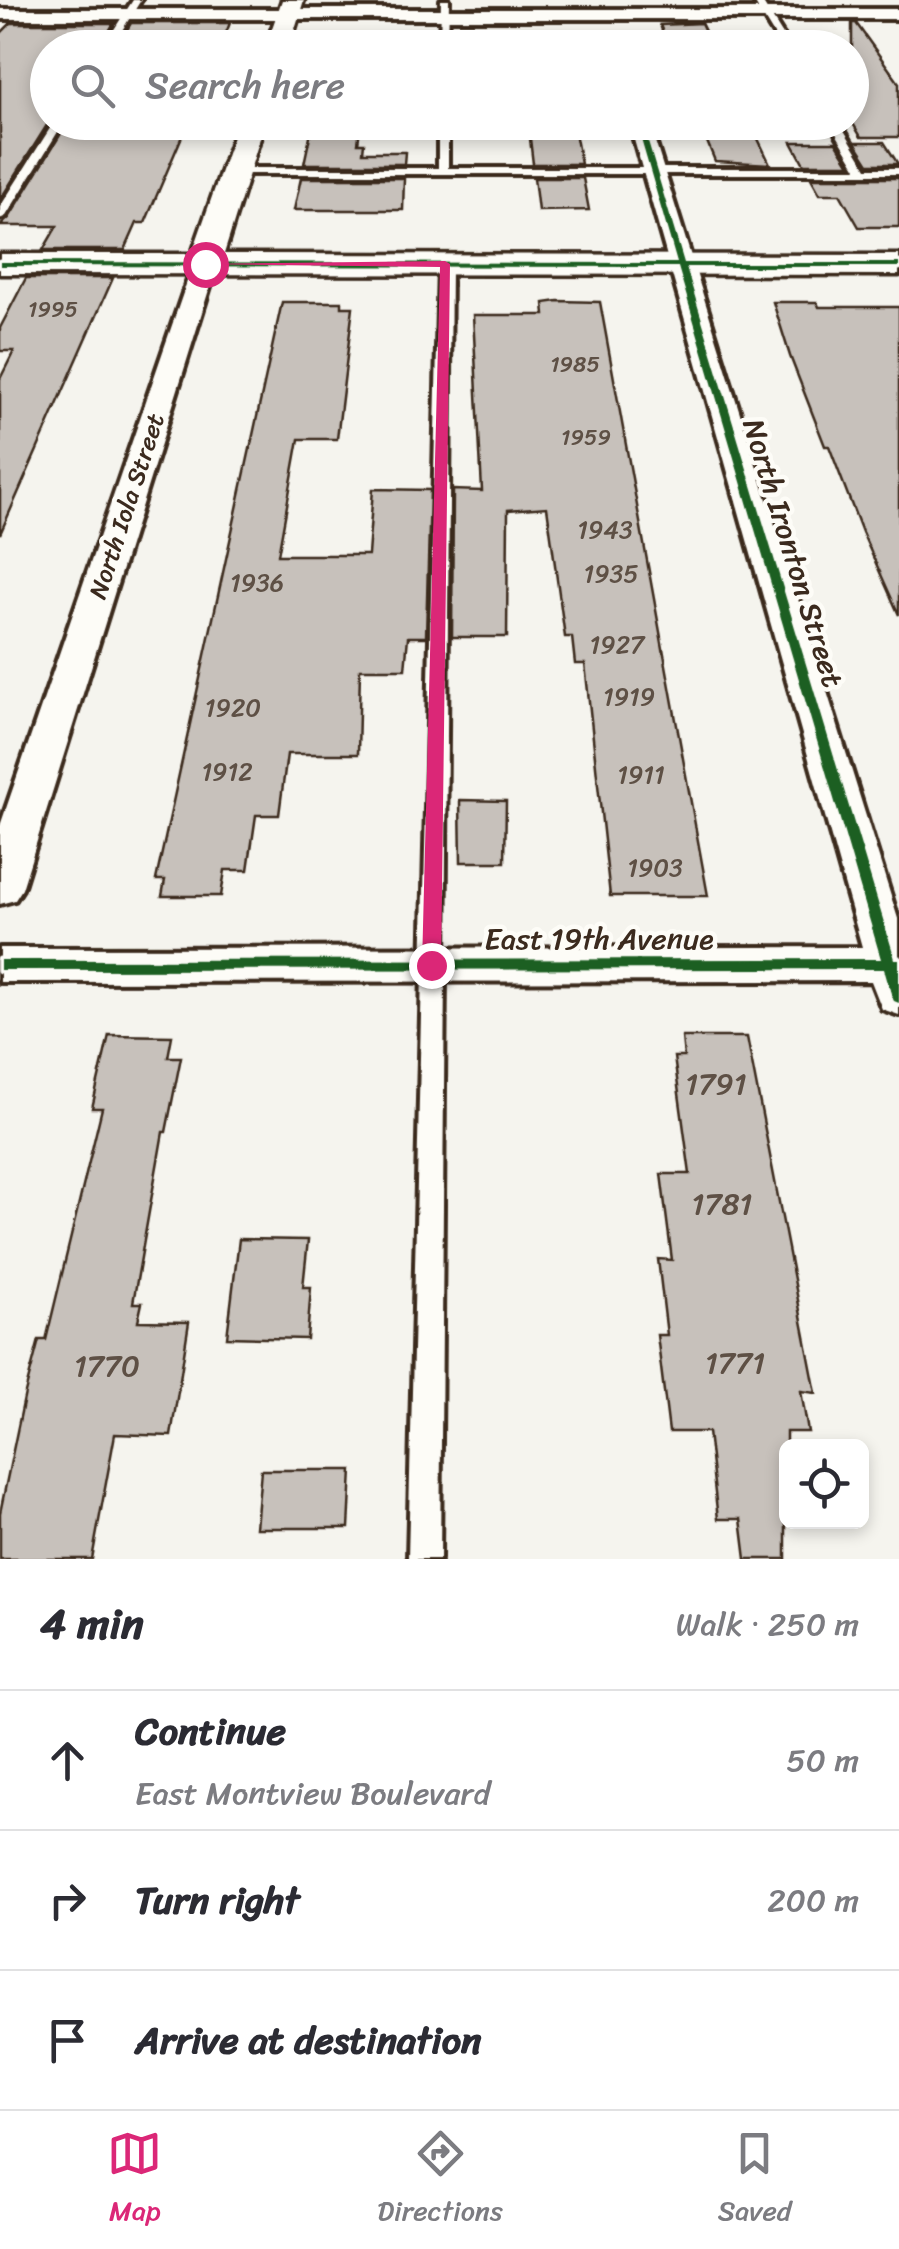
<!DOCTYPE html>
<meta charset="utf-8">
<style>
body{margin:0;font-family:Sriracha,sans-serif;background:#f7f7f7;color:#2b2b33}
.controls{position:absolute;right:30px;bottom:30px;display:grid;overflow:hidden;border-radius:15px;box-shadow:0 5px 15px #0003}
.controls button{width:90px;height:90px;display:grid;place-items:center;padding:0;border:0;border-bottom:2px solid #e1e1e2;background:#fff;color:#2b2b33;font:50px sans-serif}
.stop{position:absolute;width:30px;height:30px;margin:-22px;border:8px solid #db2777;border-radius:50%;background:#fff}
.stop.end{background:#db2777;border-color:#fff;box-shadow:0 2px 10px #0008}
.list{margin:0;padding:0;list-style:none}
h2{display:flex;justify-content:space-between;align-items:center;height:130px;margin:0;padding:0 40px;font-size:42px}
h2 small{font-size:32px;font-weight:400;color:#7c7c81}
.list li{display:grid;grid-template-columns:65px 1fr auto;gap:30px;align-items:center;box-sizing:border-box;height:140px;padding:0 40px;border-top:2px solid #e1e1e2}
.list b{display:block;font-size:38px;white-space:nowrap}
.list p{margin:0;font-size:32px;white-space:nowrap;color:#7c7c81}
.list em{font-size:32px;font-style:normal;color:#7c7c81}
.icon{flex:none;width:55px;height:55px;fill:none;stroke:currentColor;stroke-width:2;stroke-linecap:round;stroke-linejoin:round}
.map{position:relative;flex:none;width:899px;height:1559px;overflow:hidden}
.search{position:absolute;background:#fff;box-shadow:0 5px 15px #0003;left:30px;right:30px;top:30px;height:110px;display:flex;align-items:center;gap:25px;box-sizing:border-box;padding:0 35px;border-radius:55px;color:#7c7c81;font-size:38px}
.sheet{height:550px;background:#fff}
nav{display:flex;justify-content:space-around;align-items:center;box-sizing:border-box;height:140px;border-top:2px solid #e1e1e2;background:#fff;font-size:28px;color:#7c7c81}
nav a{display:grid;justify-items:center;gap:5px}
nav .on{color:#db2777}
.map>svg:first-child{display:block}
</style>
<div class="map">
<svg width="899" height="1559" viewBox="0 0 899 1559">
<rect width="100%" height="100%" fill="#f5f4ee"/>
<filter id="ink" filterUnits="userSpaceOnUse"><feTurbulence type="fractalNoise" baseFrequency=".01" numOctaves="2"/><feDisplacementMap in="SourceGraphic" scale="20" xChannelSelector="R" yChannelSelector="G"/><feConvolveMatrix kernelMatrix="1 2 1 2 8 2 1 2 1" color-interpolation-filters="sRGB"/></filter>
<g filter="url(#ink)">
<!-- building -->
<path fill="#c7c1bb" stroke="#3b2a1e" stroke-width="2.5" d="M11 23H114L99 48H48L49 122 0 200V34Z
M131 23H230L220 48H116Z
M701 23 713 48H669L660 25Z
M852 23H856L899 83V137H861L852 122Z
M68 122H188L145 223H137L125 250H43L57 226H0L9 218Z
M313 122H361L358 143H364L363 152H405L404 164H304Z
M528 122H573L581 164H533Z
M699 122H750L770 164 715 161Z
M792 142H836L850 164H804Z
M855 142H884L898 164H869Z
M301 178H404L403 210H294Z
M534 178H583L589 210 538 211Z
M811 178H899V227H859L840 194H820Z
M26 278H113L0 534V379L14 351H0V328Z
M558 301 600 302 708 896H610L585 664H575L572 637H565L547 507 508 510 507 637H452L453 490 482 491 473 315H545L544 303Z
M282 302H342V307H353L337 439H299L278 555H368L373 489 430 490 426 637H408L405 669H360L358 754H287L279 815H256L248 870H225L221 896H162L165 880H156Z
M773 302H817L819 307H899V615L862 532 829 446H825L790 356Z
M460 800 506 801 505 862H461Z
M109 1035 172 1036 168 1057H181L166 1132H163L133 1303H142L138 1321 189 1322 171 1436 115 1434 92 1559H0V1513L25 1393 39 1340H46L102 1108H92Z
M682 1037H747L816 1393 801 1391 808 1432H786V1559H746L741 1519H718L708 1432H669L657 1335H667L658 1259 672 1260 661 1174H690L674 1057H684Z
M239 1239 308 1240 303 1287H311L307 1339 227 1337Z
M261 1470H352L349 1528H256Z"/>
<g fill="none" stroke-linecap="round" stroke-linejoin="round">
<defs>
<path id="lane" d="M133 0H141L111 48H102Z
M441 0H449L448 48H440Z
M753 0H761L791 48H782Z
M54 122H64L6 216 0 219V207Z
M438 122H448V168H857L829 122H839L867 168H899V174H236L231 171 236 168H438Z
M445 260 451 264 440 1559H408L439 264Z"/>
<path id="street" d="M0 9H899V19H0Z
M629 122H649L899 922V1015L882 1009 871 981 0 982V948L862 947Z
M205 257 217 264 22 889 15 900 0 904V826L193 264Z"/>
<path id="secondary" d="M282 0H304L289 48H265Z
M238 122H265L224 254 899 255V275L0 274V254H192Z"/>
</defs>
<!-- lane casing -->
<use href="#lane" stroke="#3b2a1e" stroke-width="8"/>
<!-- street casing -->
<use href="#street" stroke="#3b2a1e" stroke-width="8"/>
<!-- secondary casing -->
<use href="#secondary" stroke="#3b2a1e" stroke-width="7"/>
<!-- lane -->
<use href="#lane" fill="#fdfcf7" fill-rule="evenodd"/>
<!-- street -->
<use href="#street" fill="#fdfcf7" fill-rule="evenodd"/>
<!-- secondary -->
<use href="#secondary" fill="#fdfcf7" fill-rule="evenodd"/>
<defs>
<path id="cycleway" d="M636 122H642L684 263H899V267H686L895 959H899V1003L894 1001 892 997 884 969 0 970V960L881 959 678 267 0 266V262L677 263Z"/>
</defs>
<!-- cycleway casing -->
<use href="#cycleway" stroke="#fdfcf7" stroke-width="7"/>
<!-- cycleway -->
<use href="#cycleway" fill="#1b5e20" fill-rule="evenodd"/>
</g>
</g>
<!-- route -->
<path fill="#db2777" d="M445 261 450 264 441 965 431 972 422 965 440 267 200 264Z"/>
<g text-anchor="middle" stroke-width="9" stroke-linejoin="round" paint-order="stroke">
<!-- far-number labels -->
<g font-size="22" fill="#5e5045">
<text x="53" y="317">1995</text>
<text x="575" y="372">1985</text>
<text x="586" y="445">1959</text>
</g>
<!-- far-street labels -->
<g font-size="25" fill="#3b2a1e" stroke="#fdfcf7">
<text transform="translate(126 506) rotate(-72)" y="9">North Iola Street</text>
</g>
<!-- number labels -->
<g font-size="25" fill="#5e5045">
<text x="605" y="538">1943</text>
<text x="611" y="582">1935</text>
<text x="257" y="591">1936</text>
<text x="617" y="653">1927</text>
<text x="629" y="705">1919</text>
<text x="233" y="716">1920</text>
<text x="227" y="780">1912</text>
<text x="641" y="783">1911</text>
<text x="655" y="876">1903</text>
</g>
<!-- street labels -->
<g font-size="30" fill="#3b2a1e" stroke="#fdfcf7">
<text transform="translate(793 553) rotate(73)" y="10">North Ironton Street</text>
<text x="599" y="949">East 19th Avenue</text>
</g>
<!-- near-number labels -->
<g font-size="30" fill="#5e5045">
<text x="716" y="1094">1791</text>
<text x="722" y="1214">1781</text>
<text x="735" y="1373">1771</text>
<text x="107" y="1376">1770</text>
</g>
</g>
</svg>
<div class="controls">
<button><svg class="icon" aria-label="locate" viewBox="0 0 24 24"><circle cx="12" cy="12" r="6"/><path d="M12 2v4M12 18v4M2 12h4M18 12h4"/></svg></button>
</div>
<div class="stop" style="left:205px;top:264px"></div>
<div class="stop end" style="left:431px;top:965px"></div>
<div class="search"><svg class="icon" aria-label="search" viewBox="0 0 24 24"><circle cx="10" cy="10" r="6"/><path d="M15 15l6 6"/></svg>Search here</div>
</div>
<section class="sheet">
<h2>4 min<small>Walk · 250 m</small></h2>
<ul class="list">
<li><svg class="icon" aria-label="ahead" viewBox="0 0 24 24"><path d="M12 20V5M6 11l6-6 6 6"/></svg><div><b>Continue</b><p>East Montview Boulevard</p></div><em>50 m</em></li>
<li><svg class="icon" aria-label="right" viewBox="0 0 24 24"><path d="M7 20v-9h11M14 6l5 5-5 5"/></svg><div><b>Turn right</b></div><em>200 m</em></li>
<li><svg class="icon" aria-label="arrive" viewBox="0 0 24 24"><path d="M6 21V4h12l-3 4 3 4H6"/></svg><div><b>Arrive at destination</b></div></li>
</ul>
</section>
<nav>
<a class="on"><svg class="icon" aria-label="map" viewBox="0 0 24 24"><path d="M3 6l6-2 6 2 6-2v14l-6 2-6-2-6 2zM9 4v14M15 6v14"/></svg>Map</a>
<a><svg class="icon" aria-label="directions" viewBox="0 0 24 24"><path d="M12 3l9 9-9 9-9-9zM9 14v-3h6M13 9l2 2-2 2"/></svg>Directions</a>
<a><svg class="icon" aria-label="saved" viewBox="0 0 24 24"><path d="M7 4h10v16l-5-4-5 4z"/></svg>Saved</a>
</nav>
